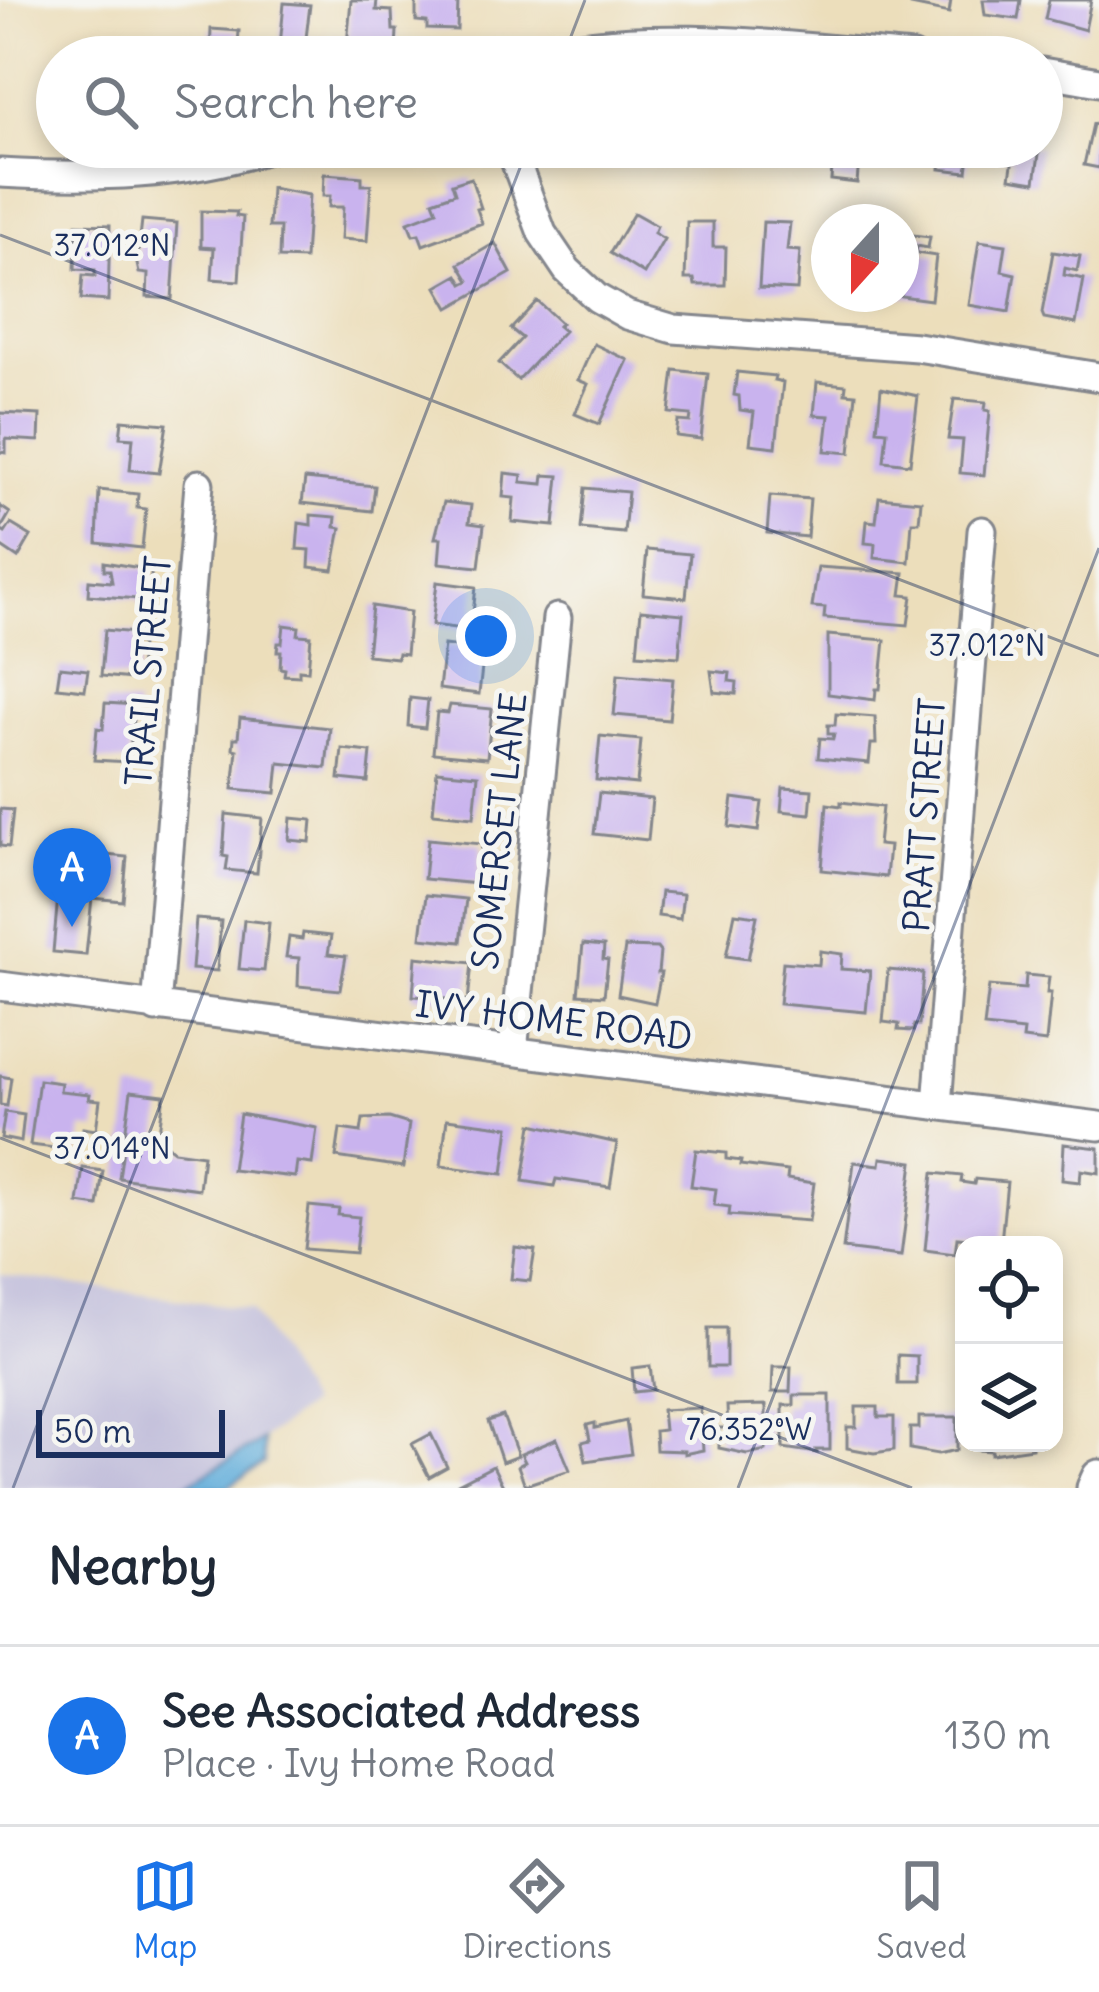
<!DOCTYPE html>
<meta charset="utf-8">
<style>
body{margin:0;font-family:Delius,sans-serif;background:#f6f6f7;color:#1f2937}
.controls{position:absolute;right:36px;bottom:36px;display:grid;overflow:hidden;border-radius:24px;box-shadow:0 6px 18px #0003}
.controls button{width:108px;height:108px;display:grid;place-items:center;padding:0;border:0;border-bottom:3px solid #e0e1e3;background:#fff;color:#1f2937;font:60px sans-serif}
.compass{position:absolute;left:811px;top:204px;width:108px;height:108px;border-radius:50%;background:#fff;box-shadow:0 6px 18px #0003;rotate:201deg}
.scale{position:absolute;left:36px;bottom:30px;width:189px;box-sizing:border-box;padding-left:12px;border:6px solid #1b2f5e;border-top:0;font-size:33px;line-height:42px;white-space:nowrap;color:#1b2f5e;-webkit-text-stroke:9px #f6f6f2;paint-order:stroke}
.you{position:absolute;left:486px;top:636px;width:42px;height:42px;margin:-30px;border:9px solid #fff;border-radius:50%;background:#1a73e8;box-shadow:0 0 0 18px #1a73e833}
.badge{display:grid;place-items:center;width:78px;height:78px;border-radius:50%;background:#1a73e8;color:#fff;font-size:39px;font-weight:700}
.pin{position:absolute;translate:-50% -99px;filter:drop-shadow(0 3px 6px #0008)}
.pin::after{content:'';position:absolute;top:63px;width:42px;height:36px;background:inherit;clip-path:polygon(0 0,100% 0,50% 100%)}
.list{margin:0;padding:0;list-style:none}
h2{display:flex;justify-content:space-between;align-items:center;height:156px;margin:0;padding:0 48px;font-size:51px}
h2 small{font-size:39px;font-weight:400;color:#747a83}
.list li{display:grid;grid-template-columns:78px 1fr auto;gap:36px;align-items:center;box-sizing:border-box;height:180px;padding:0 48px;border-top:3px solid #e0e1e3}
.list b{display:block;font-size:45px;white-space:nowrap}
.list p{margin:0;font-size:39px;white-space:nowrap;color:#747a83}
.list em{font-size:39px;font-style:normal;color:#747a83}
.icon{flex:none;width:66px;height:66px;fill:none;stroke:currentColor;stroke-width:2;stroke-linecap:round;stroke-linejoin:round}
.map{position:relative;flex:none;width:1099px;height:1488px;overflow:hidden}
.search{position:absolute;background:#fff;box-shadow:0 6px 18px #0003;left:36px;right:36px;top:36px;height:132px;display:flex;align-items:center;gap:30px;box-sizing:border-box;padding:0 42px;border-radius:66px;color:#747a83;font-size:45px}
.sheet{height:336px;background:#fff}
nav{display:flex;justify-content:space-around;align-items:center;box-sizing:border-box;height:168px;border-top:3px solid #e0e1e3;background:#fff;font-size:33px;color:#747a83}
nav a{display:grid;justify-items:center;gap:6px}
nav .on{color:#1a73e8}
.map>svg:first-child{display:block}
</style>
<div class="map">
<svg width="1099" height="1488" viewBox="0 0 1099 1488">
<rect width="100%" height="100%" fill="#f6f6f2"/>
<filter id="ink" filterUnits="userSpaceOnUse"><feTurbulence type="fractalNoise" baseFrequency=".00833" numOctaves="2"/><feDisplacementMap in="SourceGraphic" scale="24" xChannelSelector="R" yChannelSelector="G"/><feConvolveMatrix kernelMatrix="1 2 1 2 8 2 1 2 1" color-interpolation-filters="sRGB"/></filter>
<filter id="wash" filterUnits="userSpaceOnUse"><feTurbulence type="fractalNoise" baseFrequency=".004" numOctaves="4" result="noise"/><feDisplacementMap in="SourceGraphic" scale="48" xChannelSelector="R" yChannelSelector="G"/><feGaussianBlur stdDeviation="2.7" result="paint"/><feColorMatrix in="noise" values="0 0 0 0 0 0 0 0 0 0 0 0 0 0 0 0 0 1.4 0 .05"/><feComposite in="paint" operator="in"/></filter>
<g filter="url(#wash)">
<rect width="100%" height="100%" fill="#ecdebb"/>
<!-- industrial -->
<path fill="#c3c0db" d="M0 1274 251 1309 309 1405 198 1488H0Z"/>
<!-- water -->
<path fill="#62adda" stroke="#3e6e9c" stroke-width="3" d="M263 1440 264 1463 226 1488H181Z"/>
<g id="blocks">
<!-- building -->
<path fill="#c9b3ee" d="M351 0H377L376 10 392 11 393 30H397L396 50 347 45Z
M416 0H458L457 30 427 29V22L416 21Z
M911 0H951L949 13 911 5Z
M983 0H1021L1018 19 985 15Z
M1049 0H1091L1085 30 1045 19Z
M284 3 310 5 306 38 320 39 319 57H279Z
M211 29 239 31 237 57H210Z
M147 41 172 42 171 57H146Z
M1093 124 1099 125V168L1084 165Z
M795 147H820L819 158 795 156Z
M942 147H970L967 172 940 169Z
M1005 147H1040L1035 182 1010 178 1013 158 1003 157Z
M833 156 859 159 857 183 831 180Z
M324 174 362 177V185H371L367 241 341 239 343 207H329L330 196H323Z
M471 178 481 208 477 209 482 223 423 245 419 234 413 235 408 222 437 211 433 201 455 193 452 184Z
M271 188 309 195 305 259 279 258 280 227H269Z
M201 211 237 212 236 216 243 217 239 281 212 279 214 248 201 247Z
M634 213 657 226 654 233 664 239 644 274 610 253Z
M142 220 177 223 172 299 147 297 148 274 139 273 137 264Z
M687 222H713V247H726L725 285H695L694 279H685Z
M763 222 790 223 787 250 800 251 797 290 759 288Z
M77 224 110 225 108 301 81 299 83 275 95 276V270L75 269Z
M904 234 930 237 928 248 917 246 916 253 936 256 931 300 901 296Z
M979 241 1006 245 1002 271 1015 274 1009 312 969 305Z
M495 243 511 273 449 308 437 287 458 275 463 284 469 281 459 264Z
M1053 252 1080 256 1077 271 1065 268 1064 275 1084 279 1076 324 1044 318 1042 313Z
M537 301 561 323 558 326 564 331 518 380 499 363 522 338 511 329Z
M594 344 628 360 599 424 575 414 588 384 578 380Z
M674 370 708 374 701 439 676 436 678 421 690 422 691 415 669 413Z
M737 372 775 376 774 380 783 382 776 447 750 444 754 412 740 410 739 396 734 395Z
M817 382 846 385 845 393 856 394 850 453 825 451 829 416 814 415Z
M881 388 918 396 910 464 884 461 887 431 877 430Z
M954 399 986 402 985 410 990 411 984 475 960 473 963 440 948 439Z
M0 413 40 415 39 441 6 439V453L0 452Z
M122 420 167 424 159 473 130 470 133 438 120 437Z
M505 473 522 475 521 482 543 484 544 475 559 476 554 526 512 522 514 498 503 497Z
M305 479 375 486 372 511 302 503Z
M585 488 628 492 624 533 581 529Z
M99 490 138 494 137 508 146 509 142 548 97 543Z
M770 496 810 499 807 537 767 533Z
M879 497 921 501 919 522H912L909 562 874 558 875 544 865 543 867 521 876 522Z
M444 502 471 505 469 523 484 525 479 567 439 563 441 538H435Z
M0 506 10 513 0 530 5 533 11 524 31 536 18 558 0 546Z
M311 515 336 517 335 527 341 528 333 570 309 567 310 550 297 549 299 523 311 525Z
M647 550 690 554 686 598 643 594Z
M104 562 152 570 146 605 138 604 139 599 88 595 89 580 112 582 110 570H104Z
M818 567 904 573 901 595 912 596 908 625 824 618 825 608 812 607Z
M437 582 476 587 471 630 432 625Z
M372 606 410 612 406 654 398 653 397 658 367 655Z
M641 610 683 614 679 657 637 654Z
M284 625 299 627 298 635 311 636 308 671 299 670V676L284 675 285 669 280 668 281 651H277L278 643H282Z
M105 630 136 633V643L141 644 139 673 132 672V679L101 676Z
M828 635 885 640 880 689H876L875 700 828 694Z
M444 645 484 650 479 694 439 689Z
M60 667 88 670 85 690 57 687Z
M711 671 730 673 729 681 737 682 736 694 714 692Z
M618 674 673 679 669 720 614 715Z
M410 698 428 700 425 728 408 726Z
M105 703 136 705 128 762 94 760 97 728 103 729Z
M450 705 492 709 487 758 433 753 437 712 448 713Z
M836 714 875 717 876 744H871L869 763 818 758 820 738 833 739 834 734H828V725H835Z
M240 718 330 728 326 768 279 763 276 793 233 789 237 750 233 749 234 738H238Z
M600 736 641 740 637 784 596 780Z
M342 749 371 752 368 782 339 779Z
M437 771 478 775 474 817 433 813Z
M783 788 812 790 810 814 781 811Z
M599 793 652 799 648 840 594 834Z
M733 798 762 802 758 831 729 827Z
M841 802 882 807 878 845 889 846 886 877 822 870 827 804 841 806Z
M0 809 13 810 9 847 0 846Z
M226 814 262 818 257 873 226 870 228 857 223 856Z
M291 818 312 820 310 842 289 840Z
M428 839 482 844 478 884 424 879Z
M106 855 127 857 123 901 92 898 86 955 53 952 61 862 105 866Z
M661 892 683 894 680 919 658 916Z
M426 895 466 899 461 942 421 938Z
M735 913 757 916 748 959 726 956Z
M196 919 221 921 217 971 192 969Z
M244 920 269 923 264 971 239 969Z
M303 933 331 936 328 954 346 956 340 990 298 986 299 958 286 957 289 937 302 939Z
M583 944 604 946 603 959 608 960 604 996 578 994Z
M625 947 657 948 660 952 658 973H661L655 1003 618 995Z
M820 951 842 954 841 969 870 971 866 1012 779 1004 783 962 819 965Z
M416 957 472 963 468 1001 413 996Z
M888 970 923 973 919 1025H914L913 1031 898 1030 899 1024 883 1022Z
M1026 975 1049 977 1047 993H1051L1046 1042 1023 1039 1024 1031 984 1027 989 986 1025 989Z
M0 1076 11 1078 7 1106 0 1105Z
M39 1080 61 1083 60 1091 90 1094 89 1099 100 1100 96 1130 83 1128 80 1151 30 1145Z
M131 1091 164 1095 158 1139 174 1151 203 1155 199 1189 119 1178Z
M5 1112 24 1115 21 1142 1 1138Z
M240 1114 317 1128 312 1164 297 1162 295 1177 232 1170Z
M389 1118 409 1124 403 1167 336 1157 340 1129 361 1132 363 1119Z
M447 1119 509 1127 503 1174 441 1166Z
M532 1124 617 1143 610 1187 556 1179 554 1186 523 1181Z
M1064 1144 1099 1148V1173L1081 1170 1080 1182 1062 1180Z
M696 1150 726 1153V1159L741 1161 740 1165 788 1171 787 1179 814 1183 809 1221 729 1215 730 1207 714 1205 716 1189 691 1186Z
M881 1158 913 1162 901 1256 843 1249 854 1162 880 1165Z
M83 1168 103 1171 98 1206 78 1203Z
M933 1173 962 1176 961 1182 974 1184 975 1179 1007 1182 1001 1242 957 1238 955 1254 925 1250Z
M309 1206 339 1209 338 1215 359 1217 355 1253 304 1249Z
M515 1247 535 1250 530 1281 511 1279Z
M708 1328H726V1367H708Z
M898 1355 917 1356V1384H898Z
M650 1366 653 1390 634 1392 632 1368Z
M773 1367H791L790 1392H772Z
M794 1395H830V1450H816L817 1453 783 1448V1405H794Z
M766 1405V1450L747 1454 719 1448V1428H728L727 1406Z
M856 1407H878V1417H894V1450L874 1453 847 1448V1427H856Z
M700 1408 703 1450 684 1454V1451L656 1450 655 1431 664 1430 662 1410Z
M503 1416 518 1456 502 1462 488 1421Z
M919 1417H957V1450L938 1454 910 1449V1428H919Z
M626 1421 631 1454 586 1461 582 1442 590 1440 587 1425 595 1423V1428Z
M431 1434 447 1467 429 1477 412 1444Z
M557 1439 570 1470 525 1485 518 1466 525 1462 521 1454Z
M980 1443H1032V1448L992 1454V1451L980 1450Z
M493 1466 504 1488H460L458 1484Z"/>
</g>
</g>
<g filter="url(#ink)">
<use href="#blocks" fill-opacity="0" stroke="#84868c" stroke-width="3"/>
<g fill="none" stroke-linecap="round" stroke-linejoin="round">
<defs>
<path id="minor" d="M533 57C630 24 809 48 913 57
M1042 72 1099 82
M510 147 542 233 567 270 597 298 627 315 674 329 917 347 1099 377
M0 173C93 178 184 177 273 147
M0 986 1099 1126
M156 1008 199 484
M513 1051 557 618
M937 1105 982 531"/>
<path id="major" d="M1094 1488 1099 1477"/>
</defs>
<!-- minor casing -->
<use href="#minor" stroke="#84868c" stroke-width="33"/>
<!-- major casing -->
<use href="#major" stroke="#84868c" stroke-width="39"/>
<!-- minor -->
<use href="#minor" stroke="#fff" stroke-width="27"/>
<!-- major -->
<use href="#major" stroke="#fff" stroke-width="33"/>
</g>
</g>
<!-- ticks -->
<path fill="none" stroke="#1b2f5e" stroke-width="3" stroke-opacity="0.45" d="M563 57 585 0M0 235 1099 656M0 1138 912 1488M13 1488 528 147M738 1488 1099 548"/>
<g text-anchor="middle" stroke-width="10" stroke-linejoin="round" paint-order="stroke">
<!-- street labels -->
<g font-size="36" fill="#1b2f5e" stroke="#f6f6f2">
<text transform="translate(148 671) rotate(-85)" y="13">TRAIL STREET</text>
<text transform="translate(924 815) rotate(-86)" y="13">PRATT STREET</text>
<text transform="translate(499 831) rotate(-84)" y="13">SOMERSET LANE</text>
<text transform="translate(554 1020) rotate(7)" y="13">IVY HOME ROAD</text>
</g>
</g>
<g font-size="30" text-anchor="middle" fill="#1b2f5e" stroke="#f6f6f2" stroke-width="10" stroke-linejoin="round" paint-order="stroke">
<text x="112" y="256">37.012°N</text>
<text x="987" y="656">37.012°N</text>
<text x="112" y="1159">37.014°N</text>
<text x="749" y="1440">76.352°W</text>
</g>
</svg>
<div class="controls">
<button><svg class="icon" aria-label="locate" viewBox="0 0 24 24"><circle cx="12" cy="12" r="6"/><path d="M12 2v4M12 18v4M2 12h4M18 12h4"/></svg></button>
<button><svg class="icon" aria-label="layers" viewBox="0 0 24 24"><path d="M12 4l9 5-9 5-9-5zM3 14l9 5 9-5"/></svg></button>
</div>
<svg class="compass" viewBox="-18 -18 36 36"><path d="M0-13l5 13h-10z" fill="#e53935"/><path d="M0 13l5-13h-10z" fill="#747a83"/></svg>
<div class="scale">50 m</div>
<div class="you"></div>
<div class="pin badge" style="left:72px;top:927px">A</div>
<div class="search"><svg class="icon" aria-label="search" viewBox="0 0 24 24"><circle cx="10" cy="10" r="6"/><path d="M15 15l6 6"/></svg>Search here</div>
</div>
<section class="sheet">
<h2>Nearby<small></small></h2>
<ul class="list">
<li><span class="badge">A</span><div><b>See Associated Address</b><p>Place · Ivy Home Road</p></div><em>130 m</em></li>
</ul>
</section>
<nav>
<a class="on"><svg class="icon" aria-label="map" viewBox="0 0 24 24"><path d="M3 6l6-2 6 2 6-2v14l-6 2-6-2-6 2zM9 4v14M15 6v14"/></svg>Map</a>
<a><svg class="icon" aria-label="directions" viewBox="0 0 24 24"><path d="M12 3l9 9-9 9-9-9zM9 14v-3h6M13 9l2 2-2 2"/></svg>Directions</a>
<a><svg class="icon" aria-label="saved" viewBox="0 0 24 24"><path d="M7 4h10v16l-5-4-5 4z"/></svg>Saved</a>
</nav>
